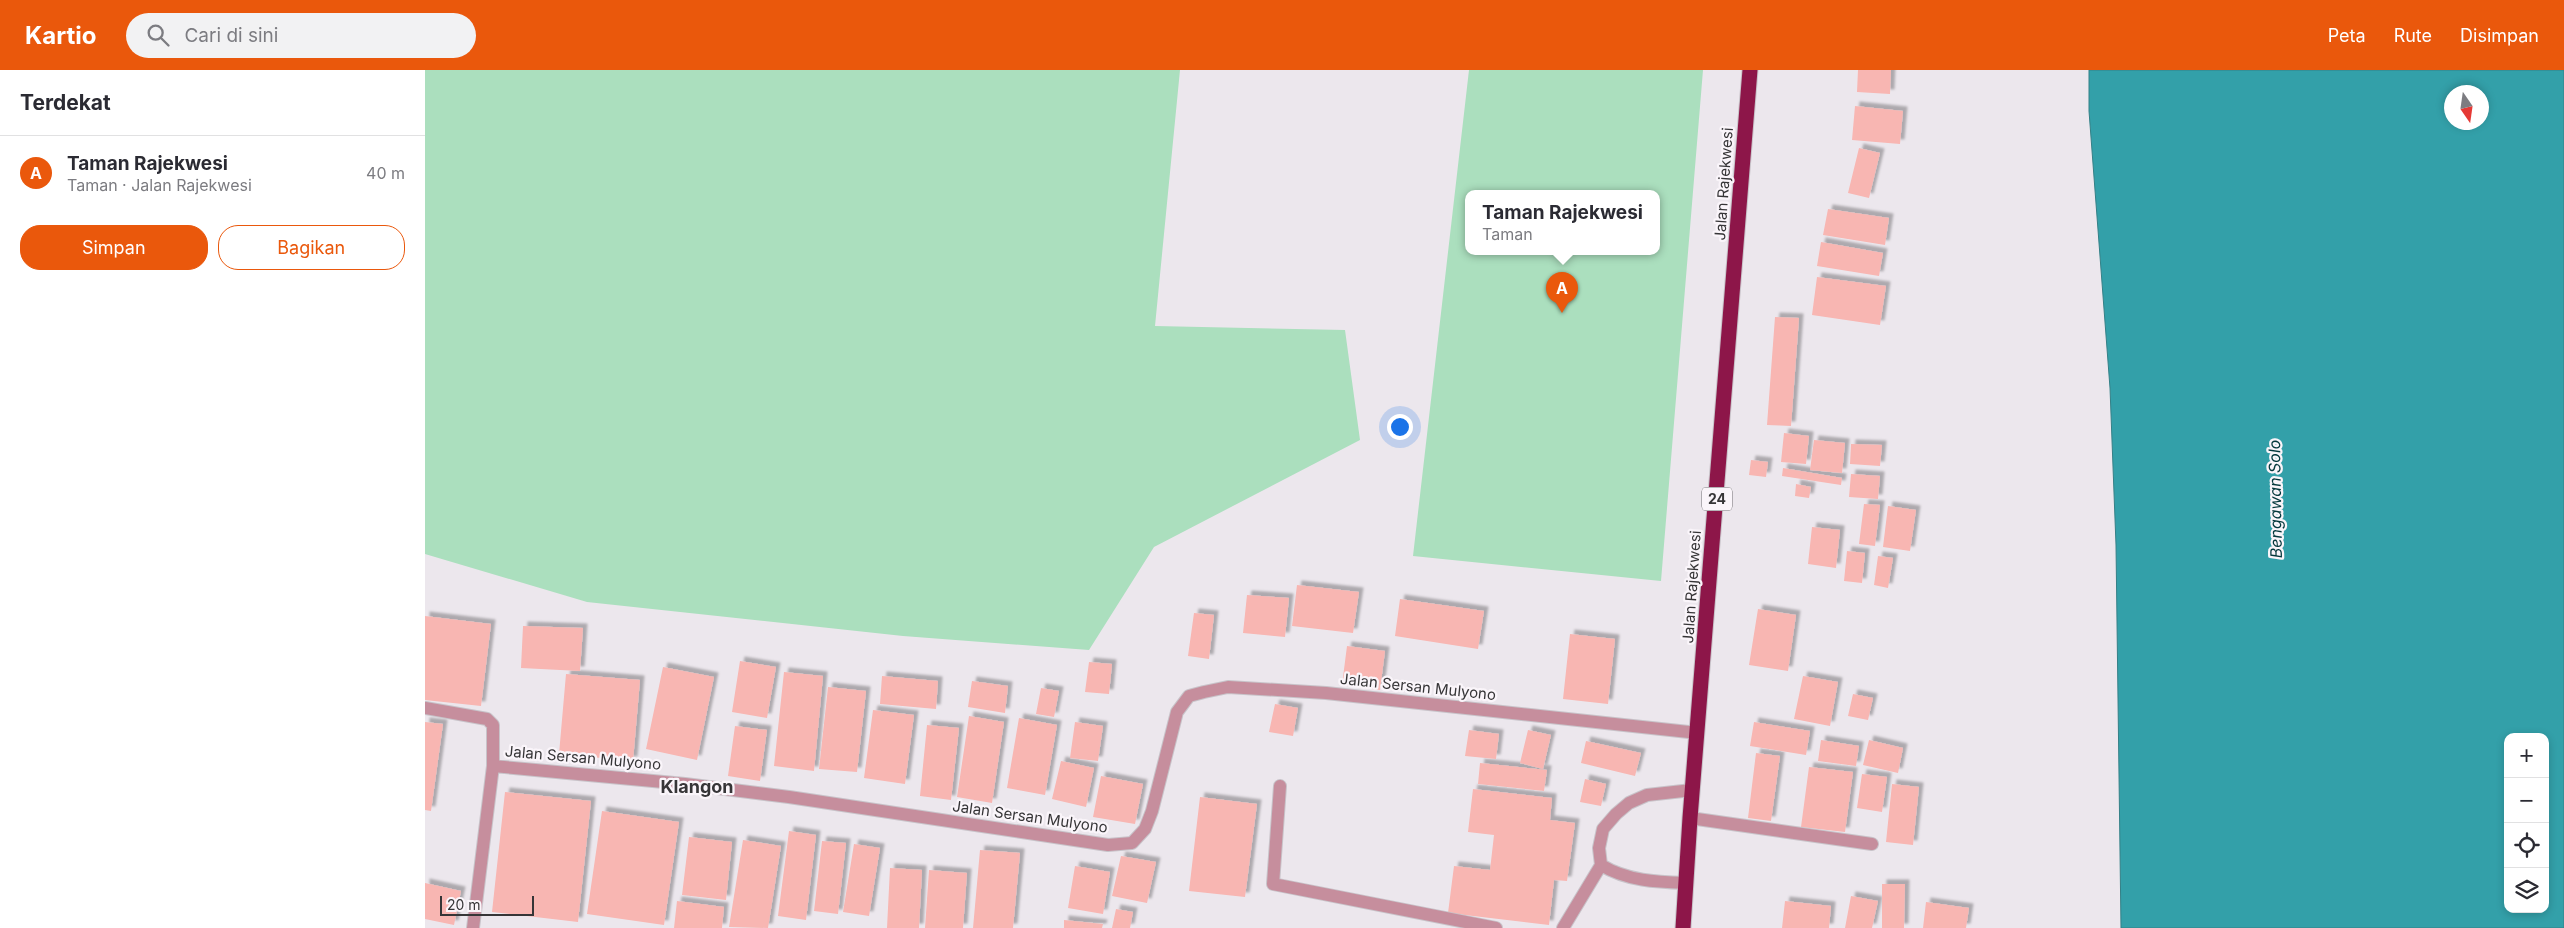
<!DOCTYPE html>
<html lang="id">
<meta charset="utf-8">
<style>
body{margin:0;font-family:Inter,sans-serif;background:#f2f2f3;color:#2b2b33}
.controls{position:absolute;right:15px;bottom:15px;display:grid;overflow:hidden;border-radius:10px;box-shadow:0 2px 8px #0003}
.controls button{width:45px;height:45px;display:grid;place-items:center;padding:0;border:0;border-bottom:1px solid #e1e1e2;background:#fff;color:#2b2b33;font:25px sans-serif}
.compass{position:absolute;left:2019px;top:15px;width:45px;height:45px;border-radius:50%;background:#fff;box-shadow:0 2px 8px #0003;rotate:167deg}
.scale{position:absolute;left:15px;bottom:12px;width:94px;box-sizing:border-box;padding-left:5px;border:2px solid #363537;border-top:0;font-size:14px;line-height:18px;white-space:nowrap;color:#363537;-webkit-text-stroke:4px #faf5fa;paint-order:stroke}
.you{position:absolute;left:974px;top:356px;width:18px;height:18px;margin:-12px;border:4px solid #fff;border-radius:50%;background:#1a73e8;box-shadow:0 0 0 8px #1a73e833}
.badge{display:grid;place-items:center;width:32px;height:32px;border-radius:50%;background:#ea580c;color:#fff;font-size:16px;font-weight:700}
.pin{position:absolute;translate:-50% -41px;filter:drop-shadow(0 1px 2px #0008)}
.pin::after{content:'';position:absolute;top:26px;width:18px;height:15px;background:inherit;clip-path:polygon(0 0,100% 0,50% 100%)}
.popup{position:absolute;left:1040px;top:120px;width:195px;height:65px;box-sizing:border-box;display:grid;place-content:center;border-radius:10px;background:#fff;filter:drop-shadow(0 1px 4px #0005);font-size:16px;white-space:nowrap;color:#7c7c81}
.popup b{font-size:19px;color:#2b2b33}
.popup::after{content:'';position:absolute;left:50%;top:100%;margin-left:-10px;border:10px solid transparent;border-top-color:#fff}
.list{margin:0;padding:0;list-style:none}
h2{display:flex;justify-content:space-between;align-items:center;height:65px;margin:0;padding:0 20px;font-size:21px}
h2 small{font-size:16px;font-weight:400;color:#7c7c81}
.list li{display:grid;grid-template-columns:32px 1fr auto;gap:15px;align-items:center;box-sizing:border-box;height:75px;padding:0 20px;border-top:1px solid #e1e1e2}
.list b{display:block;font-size:19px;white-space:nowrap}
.list p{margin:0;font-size:16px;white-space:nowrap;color:#7c7c81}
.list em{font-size:16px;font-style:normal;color:#7c7c81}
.actions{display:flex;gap:10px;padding:15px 20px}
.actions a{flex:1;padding:11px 0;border:1px solid #ea580c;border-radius:20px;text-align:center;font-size:18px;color:#ea580c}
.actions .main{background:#ea580c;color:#fff}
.icon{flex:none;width:28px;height:28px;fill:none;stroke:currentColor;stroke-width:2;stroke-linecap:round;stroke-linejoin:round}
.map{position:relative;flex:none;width:2139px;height:858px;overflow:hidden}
header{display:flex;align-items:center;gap:30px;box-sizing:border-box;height:70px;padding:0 25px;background:#ea580c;color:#fff}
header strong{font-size:24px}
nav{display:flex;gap:28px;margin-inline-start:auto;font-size:18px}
.search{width:350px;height:45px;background:#f2f2f3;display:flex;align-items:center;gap:12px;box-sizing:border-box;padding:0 18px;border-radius:28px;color:#7c7c81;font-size:19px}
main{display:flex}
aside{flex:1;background:#fff}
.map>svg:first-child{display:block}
</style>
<header>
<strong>Kartio</strong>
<div class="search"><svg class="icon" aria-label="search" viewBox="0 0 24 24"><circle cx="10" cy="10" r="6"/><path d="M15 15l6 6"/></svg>Cari di sini</div>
<nav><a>Peta</a><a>Rute</a><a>Disimpan</a></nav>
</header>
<main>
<aside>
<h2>Terdekat<small></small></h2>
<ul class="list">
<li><span class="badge">A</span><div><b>Taman Rajekwesi</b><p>Taman · Jalan Rajekwesi</p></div><em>40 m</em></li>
</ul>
<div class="actions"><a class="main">Simpan</a><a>Bagikan</a></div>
</aside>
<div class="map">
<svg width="2139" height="858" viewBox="0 0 2139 858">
<defs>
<filter id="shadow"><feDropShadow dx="4.5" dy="-4.5" stdDeviation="1" flood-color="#0004"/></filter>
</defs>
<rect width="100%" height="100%" fill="#ece7ed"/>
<!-- green -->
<path fill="#abdfbe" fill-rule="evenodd" d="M0 0H755L730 256 920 260 935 370 729 477 664 580 478 566 162 532 0 484Z
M1044 0H1278L1236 511 988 486ZM1043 124H1231V182H1043Z"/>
<!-- water -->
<path fill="#33a0a9" stroke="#348087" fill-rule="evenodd" d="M1664 0H2139V858H1696L1691 475 1685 318 1664 41ZM2026 22H2056V52H2026ZM2083 667H2120V839H2083Z"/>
<!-- building -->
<path fill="#f8b6b2" filter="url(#shadow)" d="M1433 0H1466L1465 24 1432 22Z
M1430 36 1478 41 1475 74 1427 70Z
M1434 78 1455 83 1444 128 1423 123Z
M1403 139 1464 148 1460 175 1398 165Z
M1396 172 1458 183 1454 206 1392 196Z
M1392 207 1461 216 1455 255 1387 245Z
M1350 247 1374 248 1366 356 1342 355Z
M1359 363 1384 366 1381 394 1356 392Z
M1389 370 1420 373 1417 403 1385 400Z
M1426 374 1457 375 1455 396 1425 394Z
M1326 390 1343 392 1341 407 1324 405Z
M1358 398 1417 408 1416 415 1357 406Z
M1426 404 1455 406 1453 429 1424 427Z
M1371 414 1386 417 1384 428 1370 426Z
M1439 434 1455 435 1450 476 1434 474Z
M1463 436 1491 440 1485 481 1458 477Z
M1387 457 1415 460 1411 498 1383 494Z
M1422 481 1440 483 1437 513 1419 511Z
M1453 486 1468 488 1463 518 1449 515Z
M872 515 934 522 928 563 867 556Z
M822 525 864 528 860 567 818 563Z
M975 529 1059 541 1053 579 970 566Z
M1333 539 1371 545 1363 601 1324 595Z
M769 543 789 545 784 589 763 586Z
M0 546 66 554 56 636 0 630Z
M98 556 158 558 155 601 96 598Z
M1145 564 1190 569 1183 634 1138 629Z
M922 576 960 581 955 620 917 615Z
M315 591 351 597 342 648 307 642Z
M664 592 687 594 684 624 660 622Z
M238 597 289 607 272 690 221 679Z
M359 602 398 606 389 701 349 696Z
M141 604 215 610 208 691 134 684Z
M457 606 513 611 511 639 455 634Z
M1378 606 1413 612 1405 656 1369 649Z
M547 611 583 616 580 643 543 637Z
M403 617 441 621 432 702 394 699Z
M616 618 634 621 629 647 611 644Z
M1428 624 1448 628 1443 650 1423 646Z
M850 634 873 638 868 666 844 662Z
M448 640 489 645 480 714 439 708Z
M544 646 579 652 567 733 532 727Z
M594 648 632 655 620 725 582 718Z
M0 652 18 654 6 741 0 740Z
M650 652 678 656 673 691 645 688Z
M1329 652 1385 661 1381 685 1325 676Z
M502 655 534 658 526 730 495 726Z
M310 656 342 660 335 711 303 706Z
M1044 660 1074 664 1071 689 1040 686Z
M1103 660 1126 665 1118 699 1095 693Z
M1396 670 1434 676 1431 696 1393 691Z
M1444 670 1478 678 1473 703 1438 695Z
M1161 671 1216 683 1210 706 1156 693Z
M1331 683 1355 686 1346 751 1323 748Z
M636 691 669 698 661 737 627 729Z
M1055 693 1122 700 1119 721 1053 714Z
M1384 697 1428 702 1420 762 1376 757Z
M1437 704 1462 707 1457 742 1432 738Z
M676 706 718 714 710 754 668 747Z
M1160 709 1181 714 1176 736 1155 732Z
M1467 714 1494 717 1488 775 1461 772Z
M1048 719 1127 728 1125 750 1150 753 1142 811 1129 810 1124 855 1023 843 1029 796 1065 800 1069 765 1043 762Z
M80 722 166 731 153 852 67 842Z
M775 727 832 734 820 827 764 821Z
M177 741 254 752 239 855 162 844Z
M364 761 391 765 381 850 353 846Z
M264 767 307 772 301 830 257 825Z
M318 770 356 776 343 858 304 857Z
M397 771 421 773 413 844 389 841Z
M429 774 455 778 444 846 418 842Z
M555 780 595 783 588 858H548Z
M696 786 731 792 722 833 687 826Z
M650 796 685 802 678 844 643 838Z
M465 798 497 800 494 858H462Z
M504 800 542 803 538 858H500Z
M0 813 36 821 29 855 0 849Z
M1457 814H1480L1479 858H1457Z
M1426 826 1453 831 1447 858H1420Z
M252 831 299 837 297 858H249Z
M1360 831 1406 836 1404 858H1357Z
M1501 832 1544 838 1541 858H1498Z
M691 839 708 842 705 858H687Z
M639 850 678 854 677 858H639Z"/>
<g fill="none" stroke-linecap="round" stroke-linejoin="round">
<defs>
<path id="minor" d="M0 638 62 649 68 655V696L48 858
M68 696 260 714 364 727 683 775 707 773 720 759 727 741 752 642 764 626 779 622 803 617 901 623 1273 663
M855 716 848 814 1071 858
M1265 748 1447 774
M1176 795C1202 811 1232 812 1261 813
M1138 858 1176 795 1174 778 1178 759 1191 744 1204 733 1222 725 1267 720"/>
<path id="highway" d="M1258 858 1265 748 1325 0"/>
</defs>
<!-- minor casing -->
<use href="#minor" stroke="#c8c3c9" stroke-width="14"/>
<!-- highway casing -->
<use href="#highway" stroke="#c8c3c9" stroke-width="17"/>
<!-- minor -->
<use href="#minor" stroke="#c68e9d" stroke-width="12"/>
<!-- highway -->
<use href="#highway" stroke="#8d1649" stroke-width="15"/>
</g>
<g text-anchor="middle" stroke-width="4.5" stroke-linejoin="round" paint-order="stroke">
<!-- shield labels -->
<rect fill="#faf5fa" stroke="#716f72" stroke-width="1" x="1277" y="417.5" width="30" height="23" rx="4"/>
<g font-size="14" font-weight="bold" fill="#363537">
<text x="1292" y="434">24</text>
</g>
<!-- street labels -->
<g font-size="15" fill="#363537" stroke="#faf5fa">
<text transform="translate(1299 114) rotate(-86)" y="5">Jalan Rajekwesi</text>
<text transform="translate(1267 517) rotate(-86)" y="5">Jalan Rajekwesi</text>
<text transform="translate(993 617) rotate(6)" y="5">Jalan Sersan Mulyono</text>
<text transform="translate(158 688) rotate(5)" y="5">Jalan Sersan Mulyono</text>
<text transform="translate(605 747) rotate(8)" y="5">Jalan Sersan Mulyono</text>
</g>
<!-- water labels -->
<g font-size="16" font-style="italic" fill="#04383c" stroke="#faf5fa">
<text transform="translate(1850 429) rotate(-91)" y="6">Bengawan Solo</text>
</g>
<!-- quarter labels -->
<g font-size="18" font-weight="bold" fill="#363537" stroke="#faf5fa">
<text x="272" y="723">Klangon</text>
</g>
</g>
</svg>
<div class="controls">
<button>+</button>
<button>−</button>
<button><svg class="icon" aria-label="locate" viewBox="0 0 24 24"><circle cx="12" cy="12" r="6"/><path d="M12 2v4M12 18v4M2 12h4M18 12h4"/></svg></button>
<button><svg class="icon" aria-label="layers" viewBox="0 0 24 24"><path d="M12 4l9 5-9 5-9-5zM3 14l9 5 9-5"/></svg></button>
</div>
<svg class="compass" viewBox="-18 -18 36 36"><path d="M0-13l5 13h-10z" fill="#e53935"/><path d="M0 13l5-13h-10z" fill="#7c7c81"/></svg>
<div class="scale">20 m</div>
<div class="you"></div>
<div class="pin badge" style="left:1137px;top:243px">A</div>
<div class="popup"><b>Taman Rajekwesi</b>Taman</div>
</div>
</main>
